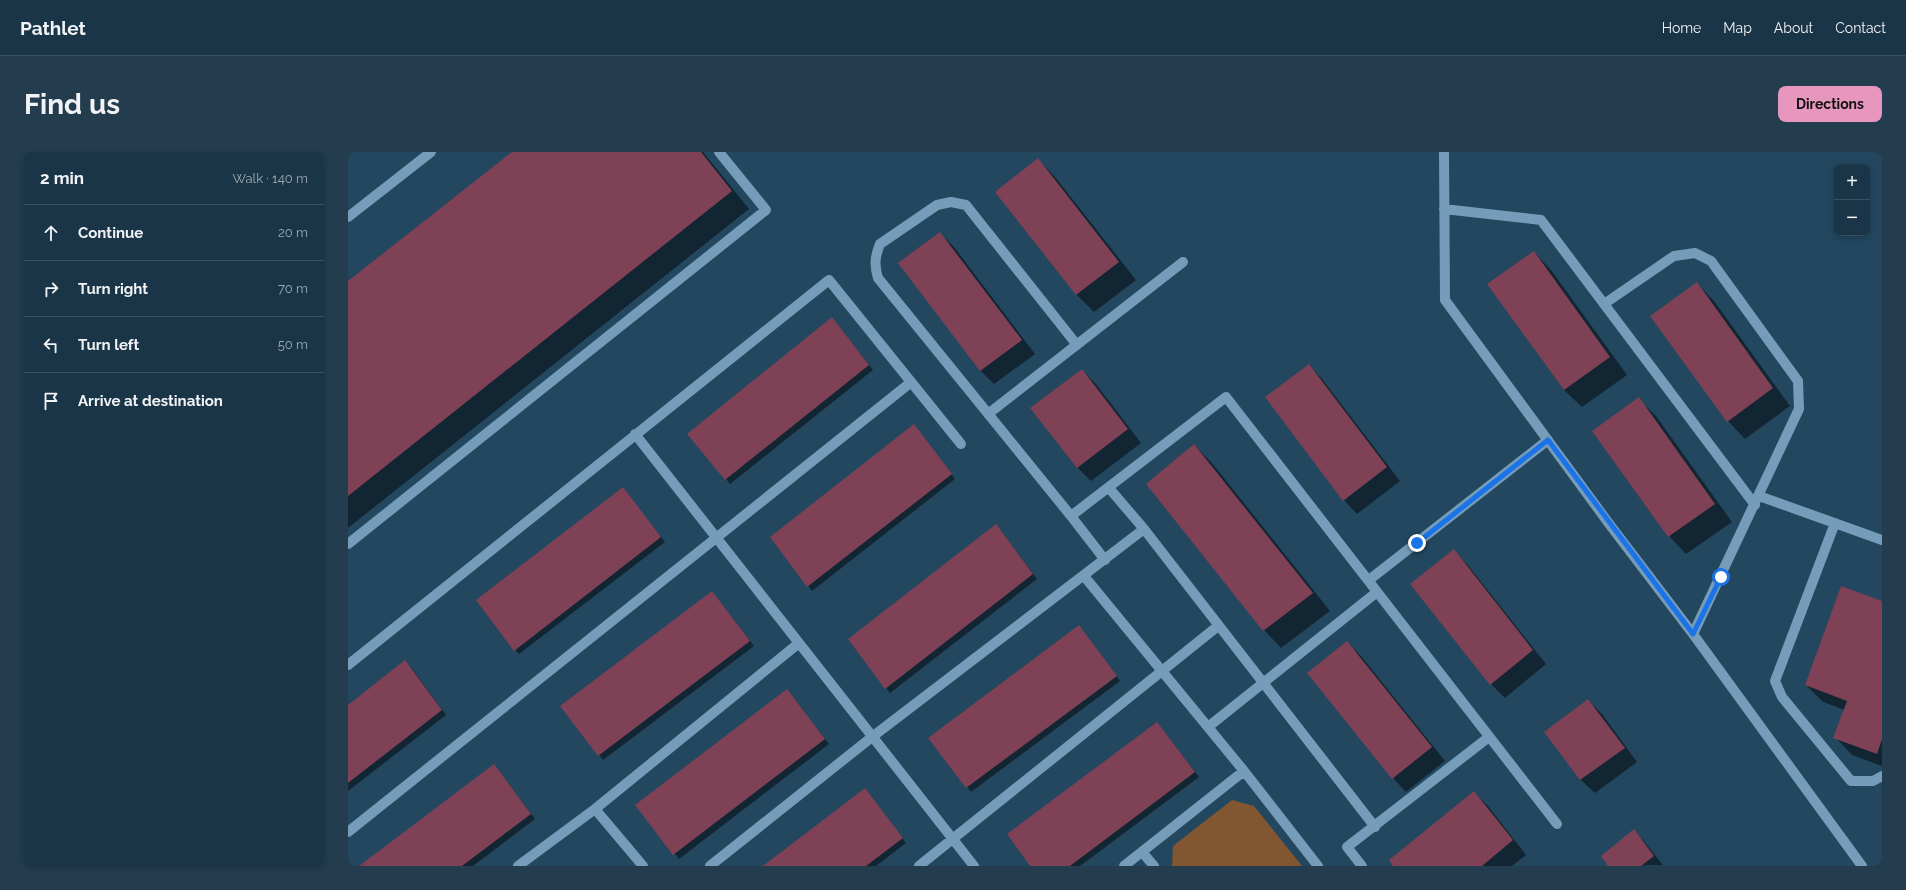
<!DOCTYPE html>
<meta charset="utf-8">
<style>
body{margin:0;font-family:Raleway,sans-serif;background:#233d4e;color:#f1f3f6}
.controls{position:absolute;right:12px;top:12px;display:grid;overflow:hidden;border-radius:8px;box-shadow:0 2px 6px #0003}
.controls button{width:36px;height:36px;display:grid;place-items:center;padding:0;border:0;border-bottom:1px solid #385060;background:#1a3547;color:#f1f3f6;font:20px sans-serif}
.stop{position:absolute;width:12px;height:12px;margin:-9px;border:3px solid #1a73e8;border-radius:50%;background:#fff}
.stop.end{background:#1a73e8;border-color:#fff;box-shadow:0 1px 4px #0008}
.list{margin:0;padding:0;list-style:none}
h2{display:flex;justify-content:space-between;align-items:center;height:52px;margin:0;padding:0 16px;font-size:17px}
h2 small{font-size:13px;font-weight:400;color:#9fabb4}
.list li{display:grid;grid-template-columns:26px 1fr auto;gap:12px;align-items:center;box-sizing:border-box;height:56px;padding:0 16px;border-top:1px solid #385060}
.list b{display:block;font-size:15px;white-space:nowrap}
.list em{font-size:13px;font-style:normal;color:#9fabb4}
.icon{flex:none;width:22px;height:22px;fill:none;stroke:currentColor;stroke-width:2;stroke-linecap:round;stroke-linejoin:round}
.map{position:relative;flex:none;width:1534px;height:714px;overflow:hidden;border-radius:8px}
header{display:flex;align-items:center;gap:24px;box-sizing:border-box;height:56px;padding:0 20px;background:#1a3547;border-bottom:1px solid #385060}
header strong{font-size:19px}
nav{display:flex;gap:22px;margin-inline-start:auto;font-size:14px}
.intro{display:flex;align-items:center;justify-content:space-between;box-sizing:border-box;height:96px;padding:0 24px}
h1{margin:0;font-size:28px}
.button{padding:10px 18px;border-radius:8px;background:#e797bd;color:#111;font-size:14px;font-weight:700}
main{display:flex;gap:24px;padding:0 24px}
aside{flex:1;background:#1a3547;border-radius:8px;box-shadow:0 2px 6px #0003}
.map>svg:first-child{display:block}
</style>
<header>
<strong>Pathlet</strong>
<nav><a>Home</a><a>Map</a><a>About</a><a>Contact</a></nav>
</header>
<div class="intro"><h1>Find us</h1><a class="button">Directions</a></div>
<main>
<aside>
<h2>2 min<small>Walk · 140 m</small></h2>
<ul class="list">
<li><svg class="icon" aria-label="ahead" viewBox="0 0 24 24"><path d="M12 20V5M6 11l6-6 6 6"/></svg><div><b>Continue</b></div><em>20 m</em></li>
<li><svg class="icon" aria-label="right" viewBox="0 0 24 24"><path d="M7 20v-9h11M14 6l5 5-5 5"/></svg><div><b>Turn right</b></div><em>70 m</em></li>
<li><svg class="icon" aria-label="left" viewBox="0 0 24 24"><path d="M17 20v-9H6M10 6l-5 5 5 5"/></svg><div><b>Turn left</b></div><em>50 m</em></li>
<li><svg class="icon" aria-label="arrive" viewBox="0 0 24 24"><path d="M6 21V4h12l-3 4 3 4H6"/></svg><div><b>Arrive at destination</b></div></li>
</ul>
</aside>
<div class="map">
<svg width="1534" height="714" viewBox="0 0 1534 714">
<rect width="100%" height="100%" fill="#22475f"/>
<!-- green -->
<path fill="#825631" d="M884 648 906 654 954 714H824L825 694Z"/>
<!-- shadow -->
<path fill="#0007" d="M166 0H355L401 57 0 376V131Z
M690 7 707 25 788 128 746 160 729 143 648 40Z
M592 81 606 95 687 202 646 232 633 219 551 111Z
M1186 100 1203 118 1279 223 1234 255 1216 238 1141 133Z
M1349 131 1366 149 1442 254 1397 287 1380 269Z
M484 166 525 218 382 332 378 327Z
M961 213 974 227 1052 329 1009 362 996 348Z
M734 218 748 232 793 291 743 329 730 316 684 256Z
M1290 247 1308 264 1384 370 1338 402 1321 384 1245 279Z
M566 273 607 327 464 439 423 385Z
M846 293 864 311 982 459 933 496 916 478Z
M275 337 317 390 171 502 167 498Z
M648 373 689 427 542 541 501 487Z
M1106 399 1119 412 1198 512 1157 546 1143 532Z
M364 440 406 494 255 608 251 603Z
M1534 449V614L1504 603 1487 585 1497 558 1475 550 1458 533Z
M735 479 772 529 623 640 581 586Z
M999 490 1013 504 1097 609 1058 640 1045 626 961 521Z
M62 514 98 563 0 639V554Z
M443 543 481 592 331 707 289 653Z
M1240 548 1254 562 1289 610 1247 641 1233 628 1198 580Z
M809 571 851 625 732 714H684Z
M150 618 187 667 125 714H12Z
M1126 640 1140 654 1178 703 1164 714H1047Z
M521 642 558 691 528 714H416Z
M1286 679 1295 688 1315 713 1262 714Z"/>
<!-- building -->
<path fill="#7f4156" d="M164 0H353L384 39 0 344V129Z
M690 6 771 110 728 143 647 40Z
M592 80 674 188 632 219 550 111Z
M1186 99 1262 205 1216 238 1139 132Z
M1349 130 1425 236 1379 270 1302 164Z
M484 165 521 213 377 328 339 282Z
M961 212 1039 315 995 349 917 245Z
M734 217 780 277 729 316 682 256Z
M1291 245 1367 352 1320 385 1244 279Z
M566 272 604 322 459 435 422 385Z
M846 292 965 441 915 479 798 332Z
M275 335 313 385 166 499 128 448Z
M648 372 685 422 537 537 500 487Z
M1106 397 1185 498 1142 533 1062 432Z
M1493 434 1534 449V587L1529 602 1485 586 1499 549 1457 533Z
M364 439 402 489 250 604 212 554Z
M731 473 769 524 618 636 580 586Z
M999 489 1084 595 1044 627 959 521Z
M57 508 94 558 0 631V553Z
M439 537 477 587 325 703 287 653Z
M1240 547 1277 596 1232 628 1196 580Z
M809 570 847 620 722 714H682L659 682Z
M146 612 183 662 114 714H11Z
M517 636 555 686 518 714H415Z
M1126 639 1165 688 1134 714H1045L1041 708Z
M1286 677 1306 704 1293 714H1260L1253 704Z"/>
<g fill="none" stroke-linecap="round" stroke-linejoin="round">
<!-- minor -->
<path stroke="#759cb8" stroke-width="10" d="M1096 0 1097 148 1262 373 1345 482 1514 714
M1096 57 1193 68 1407 353
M0 65 83 0
M1256 152 1326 104 1347 101 1363 109 1450 229 1451 257 1345 482
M729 193 618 53 603 50 589 53 532 92C527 104 526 113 530 126L723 364 757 408
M640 262 835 110
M287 282 626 714
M761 336 796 377 1027 675
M1411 344 1534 388
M723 364 878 245 1209 672
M1487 371 1427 529 1434 545 1503 629H1525L1534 624
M0 392 418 58 371 0
M736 424 896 619 970 714
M1021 428 1200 288
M0 513 481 128 613 292
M860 575 1029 440
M247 657 295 714
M0 680 562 231
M794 700 806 714
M170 714 247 657 451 491
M362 714 524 585 796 377
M571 714 870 474
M776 714 896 619
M1014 714 999 695 1141 585"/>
</g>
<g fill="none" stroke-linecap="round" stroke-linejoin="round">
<!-- route -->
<path stroke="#1a73e8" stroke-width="5" d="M1069 391 1200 288 1345 482 1373 425"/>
</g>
</svg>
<div class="controls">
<button>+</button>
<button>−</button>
</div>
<div class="stop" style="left:1373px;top:425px"></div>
<div class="stop end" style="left:1069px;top:391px"></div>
</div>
</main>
